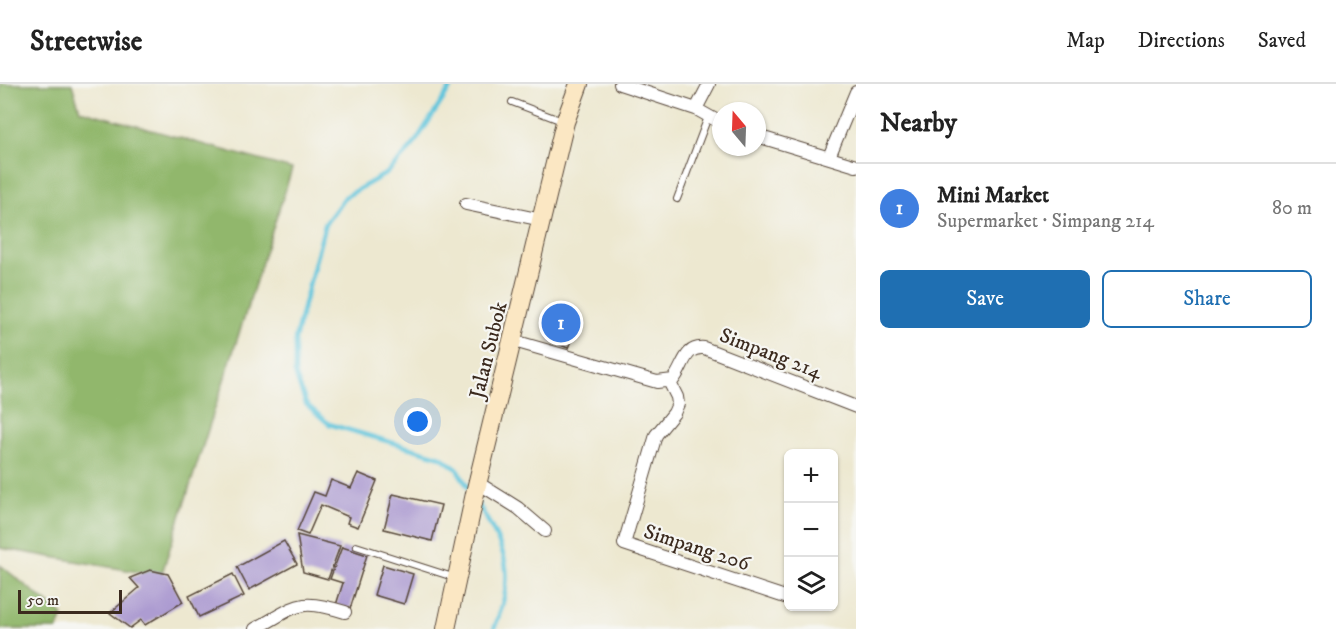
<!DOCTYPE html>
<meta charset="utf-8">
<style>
body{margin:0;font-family:"IM FELL DW Pica",serif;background:#f6f6f6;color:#222}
.controls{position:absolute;right:18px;bottom:18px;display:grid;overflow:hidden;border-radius:9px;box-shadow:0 2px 4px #0004}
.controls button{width:54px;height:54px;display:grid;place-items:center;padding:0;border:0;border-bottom:2px solid #e0e0e0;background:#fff;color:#222;font:30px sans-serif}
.compass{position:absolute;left:712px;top:18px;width:54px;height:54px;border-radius:50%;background:#fff;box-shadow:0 2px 4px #0004;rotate:341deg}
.scale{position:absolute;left:18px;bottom:15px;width:104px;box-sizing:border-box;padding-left:6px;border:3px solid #3b2a1e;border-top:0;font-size:16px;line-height:21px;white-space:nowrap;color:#3b2a1e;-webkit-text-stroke:4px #f6f6f2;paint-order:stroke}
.you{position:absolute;left:418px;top:338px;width:21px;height:21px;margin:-15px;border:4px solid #fff;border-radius:50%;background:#1a73e8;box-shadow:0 0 0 9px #1a73e833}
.badge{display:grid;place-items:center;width:39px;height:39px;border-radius:50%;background:#1f6fb2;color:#fff;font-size:20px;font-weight:700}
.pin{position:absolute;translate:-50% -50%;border:3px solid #fff;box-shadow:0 2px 6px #0006}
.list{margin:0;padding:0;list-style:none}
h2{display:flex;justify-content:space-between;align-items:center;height:78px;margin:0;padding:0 24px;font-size:26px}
h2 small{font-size:20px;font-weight:400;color:#767676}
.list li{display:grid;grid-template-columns:39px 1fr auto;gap:18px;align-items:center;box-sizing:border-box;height:90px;padding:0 24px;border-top:2px solid #e0e0e0}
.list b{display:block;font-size:22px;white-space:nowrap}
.list p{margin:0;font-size:20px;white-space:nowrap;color:#767676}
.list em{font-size:20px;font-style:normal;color:#767676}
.actions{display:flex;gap:12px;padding:18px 24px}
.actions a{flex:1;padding:14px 0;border:2px solid #1f6fb2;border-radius:9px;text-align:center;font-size:21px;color:#1f6fb2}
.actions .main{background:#1f6fb2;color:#fff}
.icon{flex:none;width:33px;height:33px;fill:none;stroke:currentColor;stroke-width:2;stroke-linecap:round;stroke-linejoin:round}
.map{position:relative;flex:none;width:856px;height:545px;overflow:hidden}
header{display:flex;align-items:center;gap:36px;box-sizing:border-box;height:84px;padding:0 30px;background:#fff;border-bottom:2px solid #e0e0e0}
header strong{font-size:28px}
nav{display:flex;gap:33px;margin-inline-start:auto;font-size:21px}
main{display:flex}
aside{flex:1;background:#fff}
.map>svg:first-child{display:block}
</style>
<header>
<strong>Streetwise</strong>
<nav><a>Map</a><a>Directions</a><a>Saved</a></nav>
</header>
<main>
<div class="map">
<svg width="856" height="545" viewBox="0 0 856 545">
<rect width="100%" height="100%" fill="#f6f6f2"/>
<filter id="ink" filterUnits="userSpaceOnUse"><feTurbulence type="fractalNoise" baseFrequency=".0167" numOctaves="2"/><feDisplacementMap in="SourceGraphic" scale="12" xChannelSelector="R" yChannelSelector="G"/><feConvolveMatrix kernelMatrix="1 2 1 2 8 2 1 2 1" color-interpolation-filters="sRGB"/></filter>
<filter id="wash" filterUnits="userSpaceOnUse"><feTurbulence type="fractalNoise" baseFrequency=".008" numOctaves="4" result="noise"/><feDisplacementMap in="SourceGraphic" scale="24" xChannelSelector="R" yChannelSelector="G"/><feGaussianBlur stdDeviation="1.35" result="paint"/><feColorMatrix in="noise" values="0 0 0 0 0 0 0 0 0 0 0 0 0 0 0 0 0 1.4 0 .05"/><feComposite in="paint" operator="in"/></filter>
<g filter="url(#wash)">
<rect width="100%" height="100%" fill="#ede8d0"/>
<!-- forest -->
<path fill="#91b76c" stroke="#667045" stroke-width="1.5" d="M0 0H72L80 26 292 85 161 492 0 464Z
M0 481 63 531 58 545H0Z"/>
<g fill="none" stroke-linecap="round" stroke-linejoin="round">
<!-- stream -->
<path stroke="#5fc5dc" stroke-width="4.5" d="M453 0 412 63 387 89 345 113 325 140 295 255V289L306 320 329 340 441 373 457 385 469 405
M478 420C508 470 516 489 494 545"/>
</g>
<g id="blocks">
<!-- building -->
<path fill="#ad9cd1" d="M562 224 570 227 562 250 572 254 568 264 549 256Z
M358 389 377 397 358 443 347 439 349 433 321 421 308 451 297 447 314 408 325 412 331 396 351 404Z
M393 410 441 421 432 457 384 445Z
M297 451 340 462 328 495 303 488Z
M284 457 297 480 249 506 237 483Z
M342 463 367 471 350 525 336 521 343 499 330 495Z
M383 481 413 490 404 520 374 511Z
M150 486 168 490 183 518 145 541 141 536 130 544 110 529 139 504 130 494Z
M233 490 244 512 199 533 189 512Z"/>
</g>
</g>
<g filter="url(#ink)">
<use href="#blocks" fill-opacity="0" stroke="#564639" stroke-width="1.5"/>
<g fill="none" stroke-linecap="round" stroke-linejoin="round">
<defs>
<path id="service" d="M512 18 562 37
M677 115 708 33
M356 462 456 494"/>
<path id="minor" d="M620 0 696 25 721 39
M696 25 709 0
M757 52 856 82
M829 73 856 8
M466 120 542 136
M514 257 657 298 673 296C684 283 684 262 704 264L856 323
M669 297 677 313 678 320 674 329 656 351 624 460 788 514
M478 399 518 424 545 447
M255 545C298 522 297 513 345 528"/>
<path id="secondary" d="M446 545 476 405 565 38 579 0"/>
</defs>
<!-- service casing -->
<use href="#service" stroke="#564639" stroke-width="8"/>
<!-- minor casing -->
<use href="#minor" stroke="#564639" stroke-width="14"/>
<!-- secondary casing -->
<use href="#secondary" stroke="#564639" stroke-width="20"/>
<!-- service -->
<use href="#service" stroke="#fff" stroke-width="6"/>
<!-- minor -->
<use href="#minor" stroke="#fff" stroke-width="12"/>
<!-- secondary -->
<use href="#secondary" stroke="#fbe7c3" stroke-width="18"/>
</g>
</g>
<g text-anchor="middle" stroke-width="4.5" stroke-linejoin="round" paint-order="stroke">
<!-- street labels -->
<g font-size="21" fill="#3b2a1e" stroke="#f6f6f2">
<text transform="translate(488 266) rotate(-76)" y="7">Jalan Subok</text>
<text transform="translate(771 269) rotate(21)" y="7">Simpang 214</text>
<text transform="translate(697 463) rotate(18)" y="7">Simpang 206</text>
</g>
</g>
</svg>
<div class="controls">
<button>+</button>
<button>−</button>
<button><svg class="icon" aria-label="layers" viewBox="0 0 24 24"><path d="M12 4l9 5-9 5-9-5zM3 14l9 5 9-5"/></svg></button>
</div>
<svg class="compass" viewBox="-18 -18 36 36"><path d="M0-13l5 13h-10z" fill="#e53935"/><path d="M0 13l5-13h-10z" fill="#767676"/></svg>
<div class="scale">50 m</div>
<div class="you"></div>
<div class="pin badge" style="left:561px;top:239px;background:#3f7fe0">1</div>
</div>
<aside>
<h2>Nearby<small></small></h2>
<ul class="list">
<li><span class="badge" style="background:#3f7fe0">1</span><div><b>Mini Market</b><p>Supermarket · Simpang 214</p></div><em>80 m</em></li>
</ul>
<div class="actions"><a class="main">Save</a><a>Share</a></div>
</aside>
</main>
